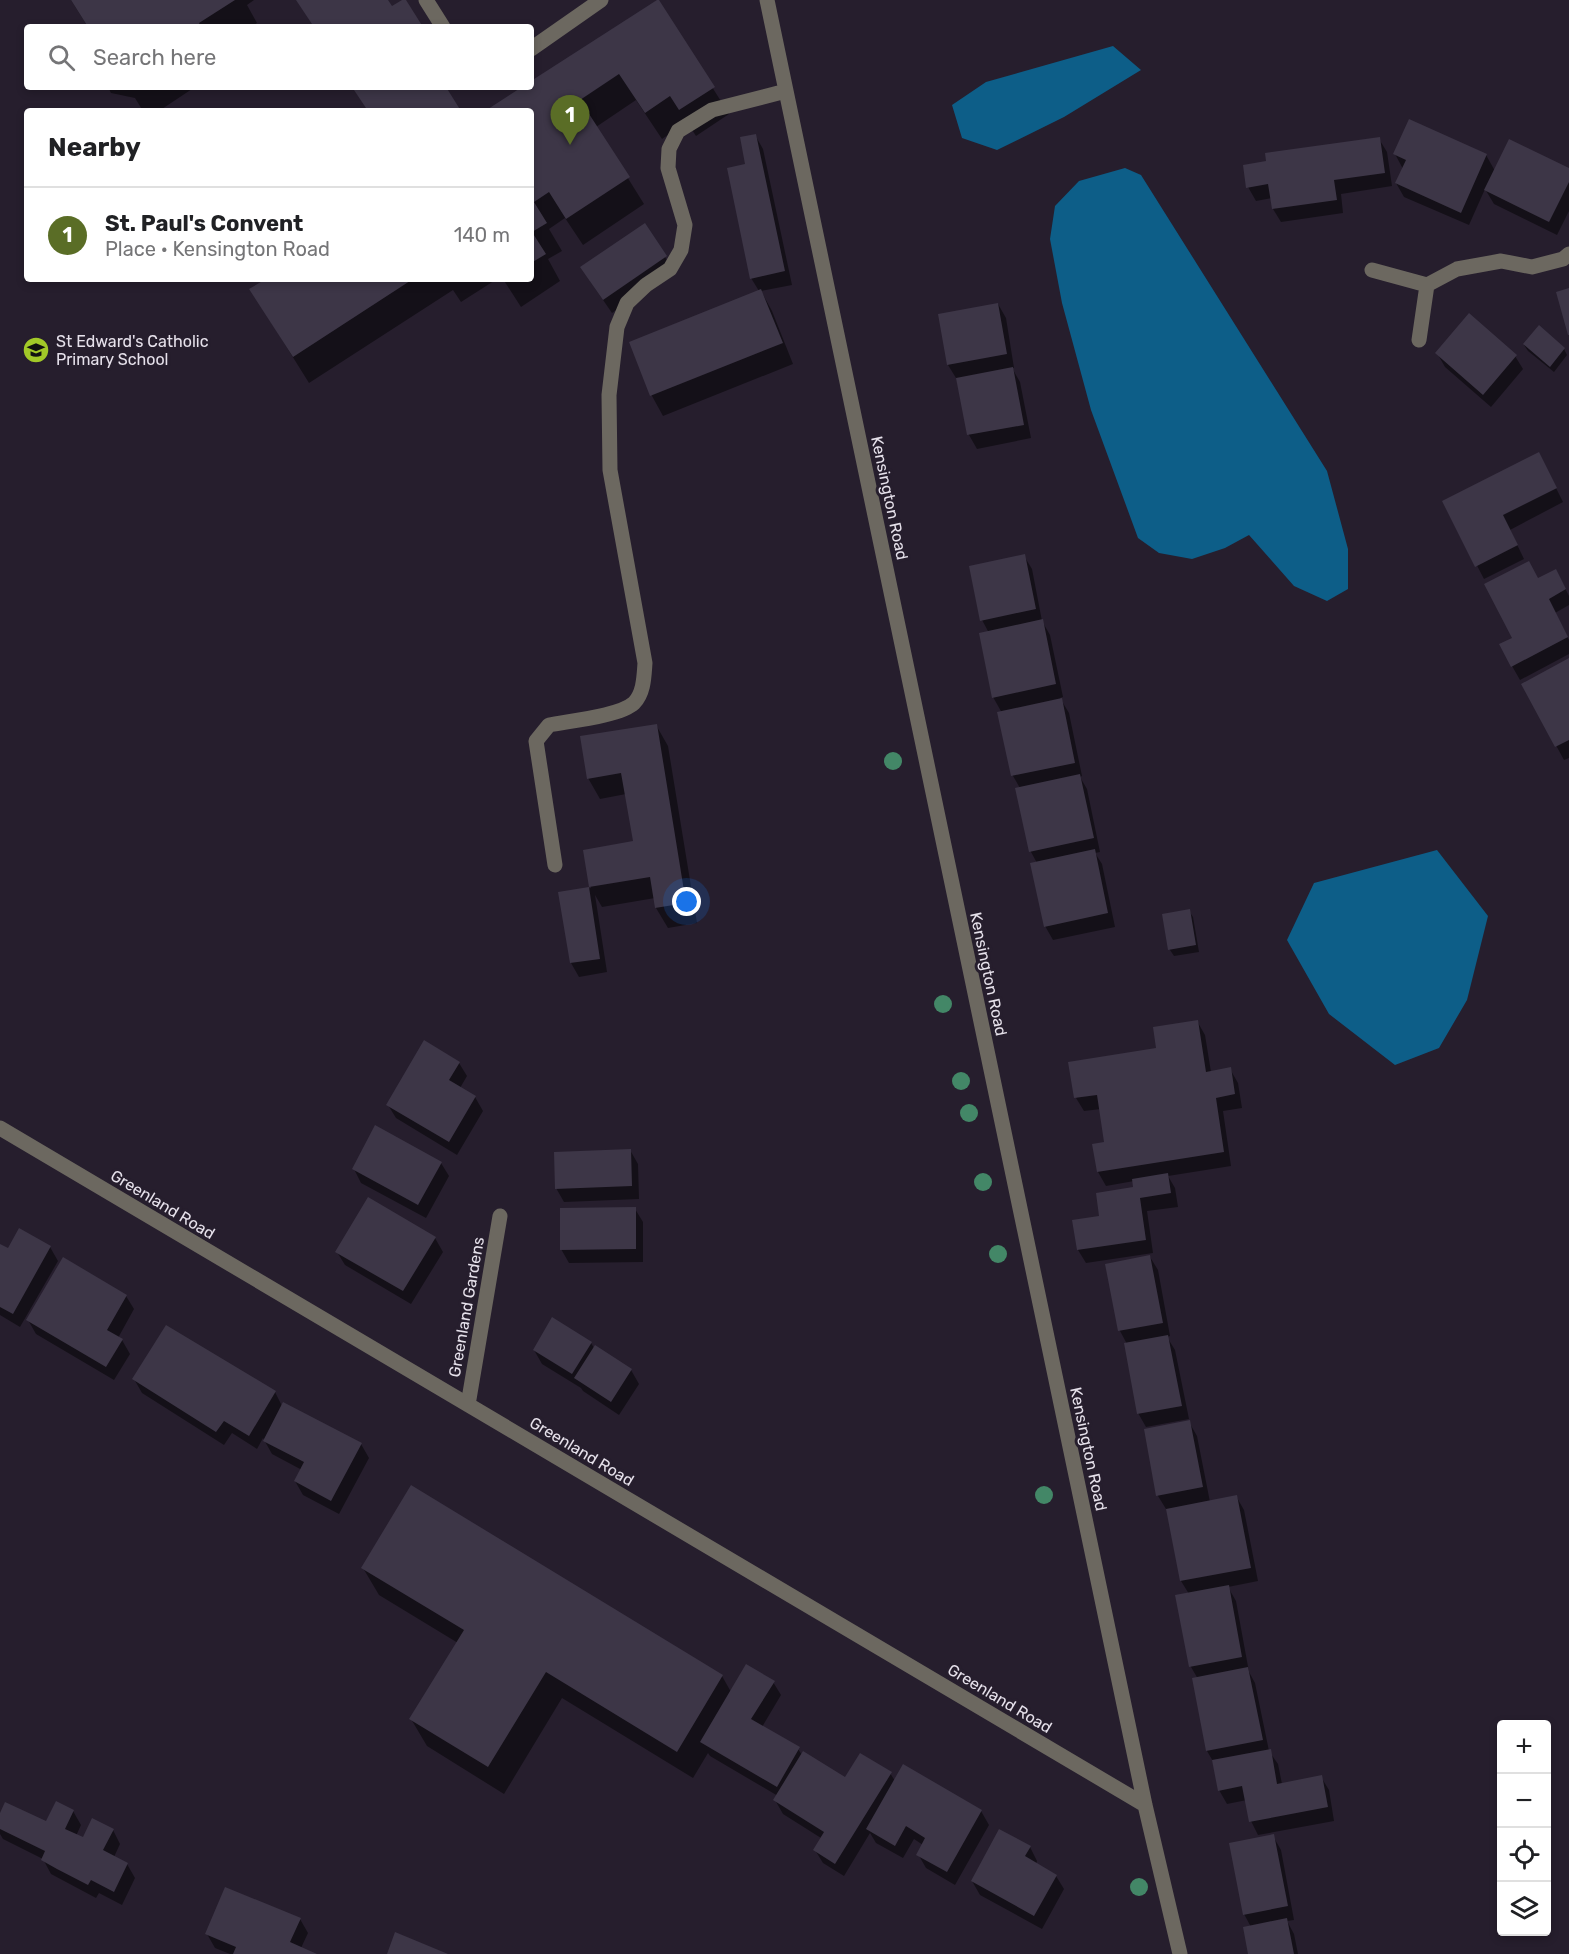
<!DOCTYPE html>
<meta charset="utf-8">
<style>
body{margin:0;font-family:Rubik,sans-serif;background:#f6f6f6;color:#202124}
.controls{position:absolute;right:18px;bottom:18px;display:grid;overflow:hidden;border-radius:6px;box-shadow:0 3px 9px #0003}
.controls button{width:54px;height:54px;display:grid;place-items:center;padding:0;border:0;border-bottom:2px solid #e0e0e0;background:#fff;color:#202124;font:30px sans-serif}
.you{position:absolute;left:687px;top:902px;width:21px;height:21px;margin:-15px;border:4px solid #fff;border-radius:50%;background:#1a73e8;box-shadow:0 0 0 9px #1a73e833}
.badge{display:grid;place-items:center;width:39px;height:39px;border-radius:50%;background:#5a6d26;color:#fff;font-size:20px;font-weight:700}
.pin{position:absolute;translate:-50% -50px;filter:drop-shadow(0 2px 3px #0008)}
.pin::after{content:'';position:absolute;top:32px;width:21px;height:18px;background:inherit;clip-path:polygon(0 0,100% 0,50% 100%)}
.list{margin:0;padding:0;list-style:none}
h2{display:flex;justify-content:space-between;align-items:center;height:78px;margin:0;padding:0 24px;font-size:26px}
h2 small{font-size:20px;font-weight:400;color:#757577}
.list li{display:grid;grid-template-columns:39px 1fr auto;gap:18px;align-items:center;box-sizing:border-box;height:96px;padding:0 24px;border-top:2px solid #e0e0e0}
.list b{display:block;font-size:22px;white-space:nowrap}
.list p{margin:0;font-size:20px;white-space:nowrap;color:#757577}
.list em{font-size:20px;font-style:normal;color:#757577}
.icon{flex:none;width:33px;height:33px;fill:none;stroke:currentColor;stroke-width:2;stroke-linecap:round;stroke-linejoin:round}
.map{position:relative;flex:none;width:1569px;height:1954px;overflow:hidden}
.search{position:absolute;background:#fff;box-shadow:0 3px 9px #0003;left:24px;top:24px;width:510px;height:66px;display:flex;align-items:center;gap:15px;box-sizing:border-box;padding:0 21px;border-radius:6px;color:#757577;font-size:22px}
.panel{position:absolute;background:#fff;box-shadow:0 3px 9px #0003;left:24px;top:108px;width:510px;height:174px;border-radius:6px}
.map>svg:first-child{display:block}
</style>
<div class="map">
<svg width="1569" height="1954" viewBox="0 0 1569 1954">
<rect width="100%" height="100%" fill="#261e2d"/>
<!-- water -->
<path fill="#0d5e88" d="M1113 46 1141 70 1064 117 997 150 962 138 952 105 986 82Z
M1125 168 1141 175 1327 471 1348 549V589L1327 601 1294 586 1249 535 1225 548 1192 559 1159 553 1138 538 1091 410 1062 303 1050 239 1055 206 1079 181Z
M1437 850 1488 916 1467 1000 1439 1048 1395 1065 1329 1014 1287 940 1314 883Z"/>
<!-- shadow -->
<path fill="#0007" d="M71 0H254L247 5 257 23 251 27H88Z
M658 1 729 114 696 136 687 122 662 139 636 100 596 127 644 204 583 245 565 218 549 229 562 251 548 259 560 281 521 307 503 279H531V111H488L525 87H531V83Z
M108 87H195L159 111H143L135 98 111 93Z
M755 135 763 149 792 285 761 291 772 311 793 364 663 416 652 396 631 343 759 291 751 278 747 165Z
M1379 139 1387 152 1392 186 1341 194 1343 213 1281 222 1273 209 1272 198 1256 201 1248 187Z
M1395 154 1486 155 1495 171 1569 170V211L1557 235 1494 204 1485 189 1469 225 1404 197 1396 183 1403 169Z
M644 225 674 271 612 313 590 281Z
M268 279H497L461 302 453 290 309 383 251 290Z
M998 304 1006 318 1014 368H1012L1020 382 1031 438 977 449 969 435 958 378H956L948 365Z
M1524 345 1564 349 1567 355 1554 372 1528 351Z
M1437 353 1515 356 1523 369 1491 407 1445 367Z
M1546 468 1563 502 1510 530 1524 559 1484 579 1444 502Z
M1024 556 1032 569 1042 621 1050 635 1063 697 1060 698 1069 713 1082 776 1080 777 1087 789 1100 852 1095 853 1102 864 1115 927 1053 940 1045 926 1037 863 1031 852 1020 788 1013 776 999 713H1002L993 697 989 633 982 620Z
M1538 579 1563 584 1569 596V605L1555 613 1569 640V654L1520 680 1512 666 1514 638Z
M1569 660V758L1564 760 1523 685Z
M656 725 668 746 697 923 668 928 656 908 655 898 602 907 595 895 607 972 579 977 571 963 559 893 591 888 584 851 634 843 626 794 600 799 588 778Z
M1189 911 1193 917 1199 952 1174 956 1170 950 1164 915Z
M1197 1021 1205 1035 1211 1072 1230 1069 1238 1083 1242 1108 1223 1111 1231 1166 1168 1176 1175 1188 1178 1207 1147 1211 1153 1253 1086 1263 1078 1250 1101 1218 1135 1188 1134 1181 1106 1186 1098 1172 1094 1145 1106 1143 1101 1109 1084 1111 1076 1098 1157 1049Z
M459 1063 467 1076 460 1088 475 1097 483 1111 457 1155 396 1118 388 1105Z
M630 1150 638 1164 639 1199 564 1202 556 1188Z
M441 1163 449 1176 426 1218 361 1183 354 1169Z
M635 1209 643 1222V1262L569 1263 561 1249Z
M435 1238 443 1252 411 1304 345 1265 337 1252Z
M0 1246 8 1250 50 1247 58 1261 20 1327 0 1315Z
M1150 1257 1158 1270 1170 1336 1167 1337 1175 1350 1189 1419 1146 1427 1138 1413 1127 1344 1120 1331 1107 1265Z
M126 1296 134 1309 118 1338 122 1340 130 1354 114 1380 36 1334 28 1320Z
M591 1343 594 1348 631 1370 639 1384 619 1415 583 1391 581 1388 542 1364 534 1350Z
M134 1379 275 1392 282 1406 361 1444 369 1458 339 1514 303 1495 295 1481 302 1470 272 1454 263 1438 257 1449 232 1433 224 1445 142 1393Z
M1189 1422 1197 1436 1210 1502 1236 1496 1244 1510 1258 1581 1228 1587 1236 1601 1249 1672 1255 1683 1269 1751 1278 1764 1282 1784 1321 1777 1329 1790 1334 1821 1258 1835 1251 1821 1247 1800 1227 1804 1219 1790 1214 1763 1207 1751 1198 1679 1191 1667 1177 1597 1189 1594 1181 1581 1168 1509H1166L1158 1496 1146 1431Z
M363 1568 722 1676 731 1692 773 1682 781 1695 762 1727 798 1749 802 1755 845 1779 890 1773 895 1781 981 1811 989 1825 955 1885 926 1868 918 1854 923 1845 914 1839 903 1858 876 1843 870 1833 844 1876 823 1863 815 1850 821 1838 783 1814 775 1800 778 1796 710 1756 708 1753 693 1778 562 1698 504 1794 427 1746 411 1719 458 1643 379 1595Z
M73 1811 81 1825 76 1836 83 1839 113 1830 120 1844 114 1857 127 1864 135 1878 122 1905 99 1893 96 1898 51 1874 43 1859 3 1839 0 1834V1816L46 1823Z
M1273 1836 1281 1850 1294 1920 1287 1921 1294 1934 1298 1954H1249L1251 1927 1244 1914Z
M1030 1847 1037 1861 1036 1864 1056 1876 1064 1889 1042 1929 980 1895 972 1881Z
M300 1919 308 1933 301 1948 313 1954H230L215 1948 207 1934Z"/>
<!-- building -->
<path fill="#3d3647" d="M71 0H235L199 23 201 27H88Z
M296 0H388L392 6 402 0H406L423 27H314Z
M657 0H659L715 87 679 110 670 96 645 113 619 74 580 100 630 177 566 219 549 192 534 202 547 223 532 232 546 254 531 263V111H485L522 87H531V81Z
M352 87H446L461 111H368Z
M1409 119 1487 154 1461 213 1395 183 1406 160 1393 154Z
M756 134 785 271 750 279 727 168 745 164 740 137Z
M1380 137 1385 173 1334 180 1337 200 1272 209 1268 184 1246 188 1243 165 1266 161 1265 153Z
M1509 139 1569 168V182L1549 222 1484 190Z
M645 223 667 256 603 300 580 267Z
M266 279H413L293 357 249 289Z
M1569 288V335H1568L1556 292Z
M761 289 783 343 650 396 629 342Z
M998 303 1007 354 947 365 938 314Z
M1469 313 1517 355 1483 395 1435 353Z
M1539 325 1565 348 1550 367 1523 344Z
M1013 367 1024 425 967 435 956 378Z
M1539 452 1557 488 1503 515 1518 545 1475 567 1442 501Z
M1025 554 1036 609 980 621 969 566Z
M1529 561 1538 578 1556 569 1566 589 1549 599 1568 637 1511 667 1499 644 1512 638 1484 584Z
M1043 619 1056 684 992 698 979 633Z
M1569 658V740L1555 747 1521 684Z
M1062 698 1075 763 1011 776 997 712Z
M657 724 686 903 655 908 650 877 589 887 583 850 633 841 621 773 587 779 580 736Z
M1080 774 1094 838 1029 852 1015 788Z
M1095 849 1108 913 1044 927 1030 863Z
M589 887 600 959 570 963 558 892Z
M1190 909 1196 945 1168 950 1162 914Z
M1198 1020 1206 1072 1231 1067 1235 1094 1216 1098 1224 1152 1097 1172 1092 1144 1104 1142 1097 1095 1074 1098 1068 1062 1156 1048 1153 1027Z
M424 1040 460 1062 449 1080 476 1096 449 1142 386 1105Z
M375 1125 442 1162 418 1205 352 1169Z
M631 1149 632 1186 555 1189 554 1152Z
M1168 1173 1171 1193 1140 1198 1146 1240 1077 1250 1072 1220 1099 1216 1096 1193 1133 1187 1132 1179Z
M368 1197 436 1237 403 1291 335 1252Z
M636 1207V1249L560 1250V1208Z
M19 1228 51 1246 13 1314 0 1307V1244L8 1248Z
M1150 1255 1163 1323 1118 1331 1105 1264Z
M63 1257 127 1295 107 1330 123 1339 106 1367 26 1320Z
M552 1317 592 1342 572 1374 533 1350Z
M166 1325 276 1391 249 1436 224 1421 216 1432 132 1379Z
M1168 1335 1182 1406 1137 1414 1124 1343Z
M595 1345 632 1369 611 1402 574 1378Z
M283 1402 362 1443 331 1501 294 1481 304 1462 263 1441Z
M1190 1420 1203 1487 1156 1496 1144 1429Z
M411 1485 723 1675 677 1752 546 1672 488 1767 409 1719 464 1630 361 1568Z
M1237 1495 1251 1568 1180 1581 1166 1509Z
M1229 1585 1242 1657 1189 1667 1175 1595Z
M746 1664 775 1681 751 1719 800 1747 777 1787 700 1742Z
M1248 1667 1263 1740 1206 1751 1192 1678Z
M1271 1749 1277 1784 1322 1775 1328 1807 1249 1822 1242 1786 1218 1791 1212 1760Z
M803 1751 845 1777 860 1753 892 1772 835 1864 813 1850 824 1832 773 1800Z
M903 1764 982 1810 947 1872 916 1855 925 1838 906 1826 895 1846 866 1829Z
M56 1801 74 1810 65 1829 83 1837 92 1818 114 1829 103 1850 128 1863 114 1892 91 1880 88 1885 57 1869 41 1860 45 1851 0 1829V1813L5 1802 46 1821Z
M999 1829 1031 1846 1025 1856 1057 1875 1034 1916 971 1881Z
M1274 1834 1288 1906 1243 1915 1229 1843Z
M225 1887 301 1918 290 1942 317 1954H233L236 1947 205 1934Z
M1287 1918 1294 1954H1248L1243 1927Z
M395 1932 448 1954H387Z"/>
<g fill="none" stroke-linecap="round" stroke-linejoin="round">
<!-- minor -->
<path stroke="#6c6860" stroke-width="15" d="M426 0 443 27
M767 0 1145 1805 1180 1954
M531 49 601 0
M1372 270 1427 285
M1419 340 1427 285 1457 269 1501 261 1532 267 1563 259 1569 254
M555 865 536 741 549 725C569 721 620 716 634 703 644 693 644 676 645 663L610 470 609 395 617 327 627 303 646 285 670 269 681 250 685 225 668 168 669 149 678 131 712 110 786 91
M0 1128 1145 1805
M468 1405 500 1216"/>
</g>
<!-- trees -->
<g fill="#438767">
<circle cx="893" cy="761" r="9"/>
<circle cx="943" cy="1004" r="9"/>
<circle cx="961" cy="1081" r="9"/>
<circle cx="969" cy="1113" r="9"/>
<circle cx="983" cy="1182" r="9"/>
<circle cx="998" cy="1254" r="9"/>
<circle cx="1044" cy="1495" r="9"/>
<circle cx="1139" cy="1887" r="9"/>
</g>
<!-- icons -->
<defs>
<symbol id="school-disc" viewBox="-11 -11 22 22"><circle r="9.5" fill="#a2c928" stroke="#261e2d"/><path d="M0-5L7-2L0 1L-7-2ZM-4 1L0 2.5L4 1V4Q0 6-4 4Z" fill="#111"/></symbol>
</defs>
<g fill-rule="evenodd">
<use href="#school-disc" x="21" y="335" width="30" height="30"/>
</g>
<g text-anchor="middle" stroke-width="6" stroke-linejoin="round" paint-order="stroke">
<!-- poi labels -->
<g font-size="16" fill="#e6e1eb" stroke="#261e2d" text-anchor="start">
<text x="56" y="347">St Edward's Catholic<tspan x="56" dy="18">Primary School</tspan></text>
</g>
<!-- street labels -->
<g font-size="16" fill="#e6e1eb" stroke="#261e2d">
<text transform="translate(890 498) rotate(78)" y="6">Kensington Road</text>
<text transform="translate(989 974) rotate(78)" y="6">Kensington Road</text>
<text transform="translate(163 1204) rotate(31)" y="6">Greenland Road</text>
<text transform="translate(466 1307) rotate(-80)" y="6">Greenland Gardens</text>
<text transform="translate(1089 1449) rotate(78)" y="6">Kensington Road</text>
<text transform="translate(582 1451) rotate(31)" y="6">Greenland Road</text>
<text transform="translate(1000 1698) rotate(31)" y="6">Greenland Road</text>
</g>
</g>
</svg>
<div class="controls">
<button>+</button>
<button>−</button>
<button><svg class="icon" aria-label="locate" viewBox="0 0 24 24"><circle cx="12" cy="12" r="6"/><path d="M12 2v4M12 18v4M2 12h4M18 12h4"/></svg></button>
<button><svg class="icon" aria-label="layers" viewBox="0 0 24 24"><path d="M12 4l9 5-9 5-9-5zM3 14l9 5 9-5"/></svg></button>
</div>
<div class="you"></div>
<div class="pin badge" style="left:570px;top:145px">1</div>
<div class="search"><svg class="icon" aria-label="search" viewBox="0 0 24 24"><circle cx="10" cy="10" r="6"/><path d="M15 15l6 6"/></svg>Search here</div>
<section class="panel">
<h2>Nearby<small></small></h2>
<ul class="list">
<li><span class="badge">1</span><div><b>St. Paul's Convent</b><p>Place · Kensington Road</p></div><em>140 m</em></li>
</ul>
</section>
</div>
